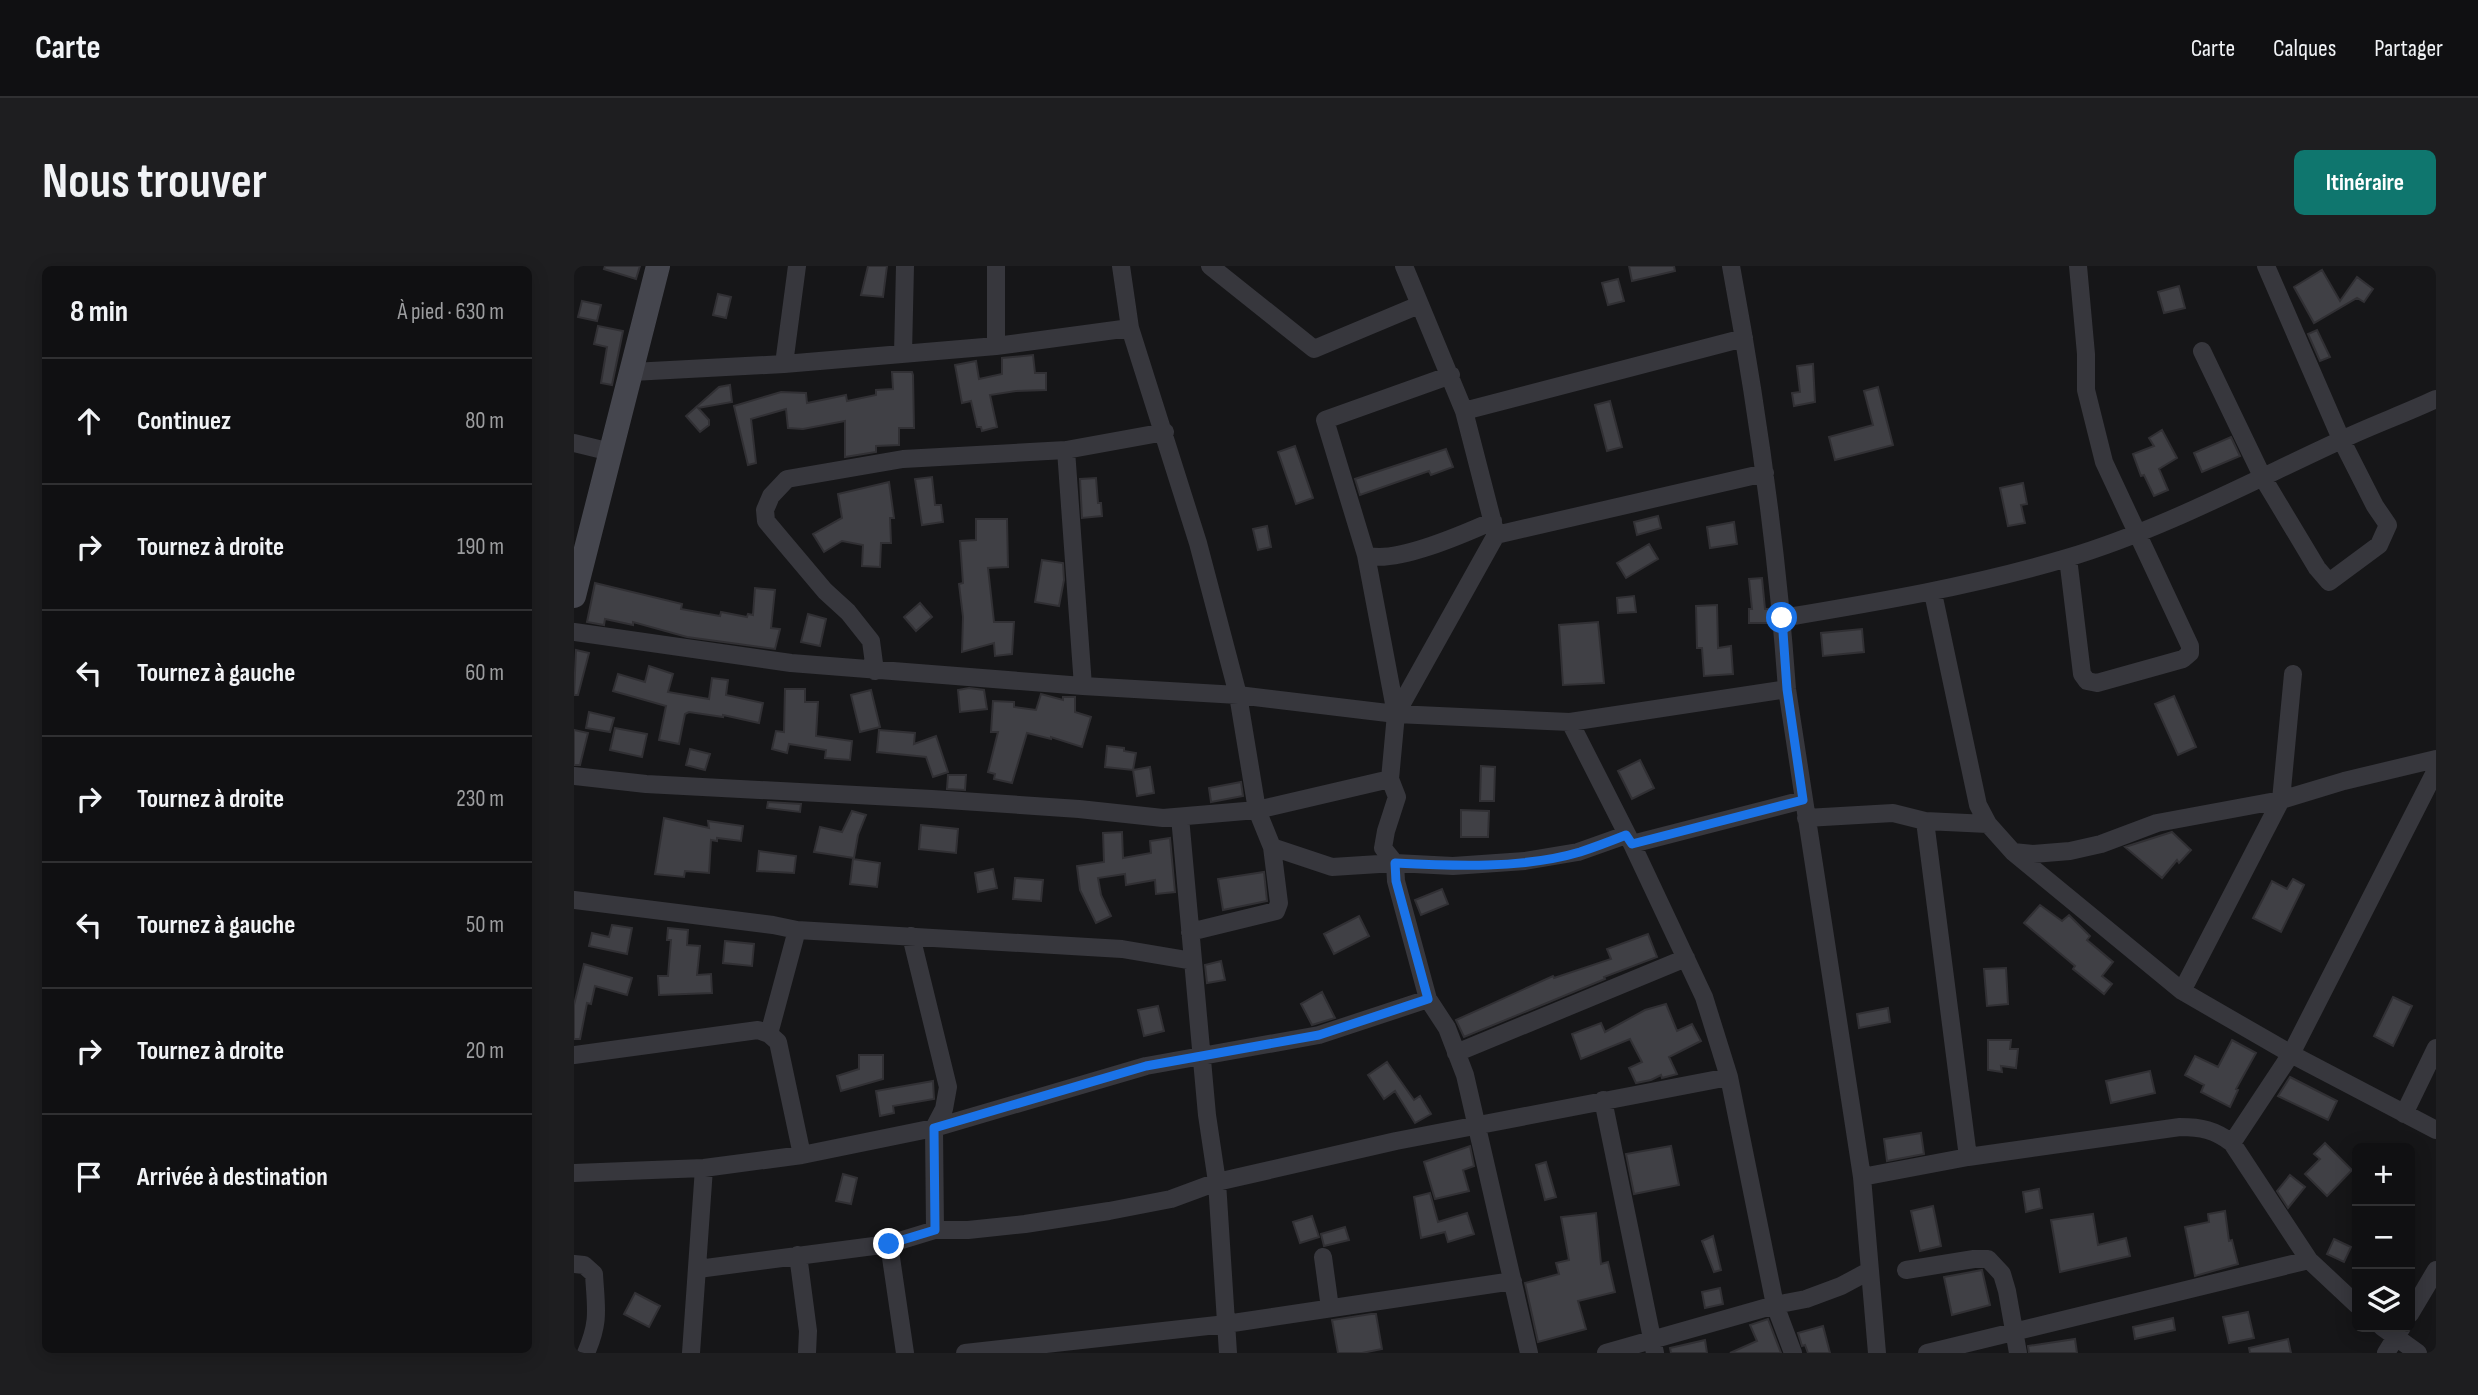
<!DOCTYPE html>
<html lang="fr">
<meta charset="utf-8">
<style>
body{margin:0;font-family:"Sofia Sans Condensed",sans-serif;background:#1e1e20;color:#f1f3f6}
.controls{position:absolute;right:21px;bottom:21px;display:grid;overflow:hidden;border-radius:10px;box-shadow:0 4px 18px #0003}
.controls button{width:63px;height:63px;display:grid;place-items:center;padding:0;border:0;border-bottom:2px solid #303032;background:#101012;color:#f1f3f6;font:35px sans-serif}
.stop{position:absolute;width:21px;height:21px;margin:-16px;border:5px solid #1a73e8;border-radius:50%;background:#fff}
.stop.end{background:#1a73e8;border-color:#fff;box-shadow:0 2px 7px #0008}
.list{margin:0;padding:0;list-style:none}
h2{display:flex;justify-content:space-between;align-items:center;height:91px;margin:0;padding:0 28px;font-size:30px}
h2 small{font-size:23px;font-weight:400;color:#9c9d9f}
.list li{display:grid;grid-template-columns:46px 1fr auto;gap:21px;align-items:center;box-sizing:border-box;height:126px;padding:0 28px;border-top:2px solid #303032}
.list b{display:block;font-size:26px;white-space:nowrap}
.list em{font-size:23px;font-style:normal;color:#9c9d9f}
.icon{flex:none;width:38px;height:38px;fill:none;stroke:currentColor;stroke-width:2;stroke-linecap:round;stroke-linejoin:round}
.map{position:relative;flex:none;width:1862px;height:1087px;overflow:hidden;border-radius:10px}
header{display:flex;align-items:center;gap:42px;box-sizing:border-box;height:98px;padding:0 35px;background:#101012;border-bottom:2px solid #303032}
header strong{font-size:33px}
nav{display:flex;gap:38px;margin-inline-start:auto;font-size:24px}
.intro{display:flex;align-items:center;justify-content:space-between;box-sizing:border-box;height:168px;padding:0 42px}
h1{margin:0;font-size:49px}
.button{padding:18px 32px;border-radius:10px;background:#0f766e;color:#fff;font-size:24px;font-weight:700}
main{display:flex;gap:42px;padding:0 42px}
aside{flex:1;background:#101012;border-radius:10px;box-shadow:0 4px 18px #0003}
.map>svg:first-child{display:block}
</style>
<header>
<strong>Carte</strong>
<nav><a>Carte</a><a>Calques</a><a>Partager</a></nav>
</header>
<div class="intro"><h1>Nous trouver</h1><a class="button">Itinéraire</a></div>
<main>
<aside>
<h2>8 min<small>À pied · 630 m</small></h2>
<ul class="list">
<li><svg class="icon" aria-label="ahead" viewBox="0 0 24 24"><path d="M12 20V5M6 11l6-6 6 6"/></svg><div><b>Continuez</b></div><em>80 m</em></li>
<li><svg class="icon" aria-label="right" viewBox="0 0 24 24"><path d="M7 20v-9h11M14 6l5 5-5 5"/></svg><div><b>Tournez à droite</b></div><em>190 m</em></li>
<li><svg class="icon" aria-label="left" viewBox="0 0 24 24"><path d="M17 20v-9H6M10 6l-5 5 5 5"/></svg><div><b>Tournez à gauche</b></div><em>60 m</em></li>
<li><svg class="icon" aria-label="right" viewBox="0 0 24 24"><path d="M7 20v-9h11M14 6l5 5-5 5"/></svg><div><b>Tournez à droite</b></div><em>230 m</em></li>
<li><svg class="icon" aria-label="left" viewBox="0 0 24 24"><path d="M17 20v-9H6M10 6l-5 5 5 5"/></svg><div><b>Tournez à gauche</b></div><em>50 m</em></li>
<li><svg class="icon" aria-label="right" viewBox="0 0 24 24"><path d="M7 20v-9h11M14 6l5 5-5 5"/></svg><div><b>Tournez à droite</b></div><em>20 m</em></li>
<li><svg class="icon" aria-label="arrive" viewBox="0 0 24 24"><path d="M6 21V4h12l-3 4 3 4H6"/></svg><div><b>Arrivée à destination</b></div></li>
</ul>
</aside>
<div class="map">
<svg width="1862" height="1087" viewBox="0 0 1862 1087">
<rect width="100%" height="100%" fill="#161618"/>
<!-- building -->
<path fill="#404045" stroke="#313034" stroke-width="2" d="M31 0H66L62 13 30 3Z
M294 0H313L309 31 287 29Z
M1055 0H1100L1101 5 1058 15Z
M1748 4 1766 35 1783 11 1799 23 1790 36 1783 32 1740 57 1720 21Z
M1044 13 1050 35 1034 39 1028 17Z
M1605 20 1611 42 1590 47 1584 26Z
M144 28 157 31 152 52 139 49Z
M8 35 27 39 23 55 4 51Z
M24 60 49 65 38 119 27 117 33 81 20 78Z
M1743 64 1756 91 1746 95 1734 68Z
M459 89 461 107H472V124L442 125 416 129 423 161 408 165 407 161H403L397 135 388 137 381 99 402 95 405 113 428 108V92Z
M1239 98 1241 136 1220 140 1218 127 1226 126 1223 100Z
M318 106H338L339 109 340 162H325V179L302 180V186L271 191V155L229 163 214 162 212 143 177 153 182 197 174 199 160 140 207 126 232 127 233 137 272 129 273 135 302 129V124L319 123Z
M156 119 158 136 124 142 135 154V159L126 166 112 150 145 121Z
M1304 121 1319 179 1261 194 1255 171 1299 159 1290 125Z
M1036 135 1048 181 1033 185 1021 139Z
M1588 164 1603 192 1585 203 1594 224 1580 230 1570 209 1567 210 1559 188 1580 180 1575 172Z
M1657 171 1666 190 1628 206 1620 187Z
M721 180 739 232 722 238 704 186Z
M872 183 879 201 857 209 855 205 786 229 781 213Z
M358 211 361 239H367L369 256 348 259 341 213Z
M522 212 524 237H527L528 250 508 252 506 213Z
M315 216 320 252H316L317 277H307L306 301 288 300 289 279 268 275 250 286 239 268 268 252 264 228Z
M1449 217 1453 238 1447 239 1451 257 1434 260 1426 222Z
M1084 250 1087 262 1063 269 1060 256Z
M402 253H433L434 301 414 302 420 356H440L438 388 421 390 420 377 388 386 389 351 385 318 389 317 386 275 402 274Z
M1160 256 1163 278 1136 282 1133 261Z
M693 260 697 281 684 284 679 263Z
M1075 278 1084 293 1052 312 1043 297Z
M468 294 489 297 490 314 485 340 461 336Z
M1188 312 1191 343H1195V357H1175V343H1178L1175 313Z
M21 317 108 338 107 343 146 350 147 346 173 351 174 348 179 349 181 322 201 324 197 362 206 363 201 383 113 371 59 356V359L31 353 30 359 13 356Z
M1060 330 1062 346 1044 347 1043 332Z
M346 337 358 351 342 365 330 351Z
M1143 339 1144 382 1157 380 1159 408 1130 410 1128 382H1123L1122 340Z
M234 348 252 353 246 380 227 376Z
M1024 356 1030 417 989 419 985 359Z
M1288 363 1290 386 1249 390 1247 367Z
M2 384 15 387 4 429H0Z
M75 400 99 408 94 426 135 433 138 412 154 414 152 429 189 437 185 457 149 449V451L115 446 111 448 105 478 85 474 92 440 39 425 44 408 71 416Z
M395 422 410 424 413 443 386 446 384 424Z
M211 423H231V436H244L242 470 278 475 276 494 251 492 252 484 215 478 213 487 198 483 202 465 210 466Z
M297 424 306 461 286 466 277 429Z
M467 428 489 434V431H501V446L517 451 508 481 477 471V473L453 467 438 517 420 513 421 508 414 506 424 466H417L419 435 440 436V441L462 444Z
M1600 430 1622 481 1604 489 1581 438Z
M15 446 40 452 36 466 12 462Z
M41 462 73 468 68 491 36 484Z
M0 464 14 467 6 499H0Z
M305 464 341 467 340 478 362 470 374 506 359 511 352 491 303 486Z
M533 480 550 482V485L562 487 559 504 531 501Z
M116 483 136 488 131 504 112 499Z
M1066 494 1080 522 1058 533 1044 505Z
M907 500 921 501 920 535H906Z
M576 501 580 527 563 530 559 504Z
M374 509H392L391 524 373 523Z
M667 516 669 530 637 536 635 522Z
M194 536 227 538 226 546 193 542Z
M887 544 915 545 914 571H887Z
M278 545 292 549 284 569 280 592 240 586 246 561 268 566Z
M90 552 135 562 134 555 169 560 167 575 143 572V575L137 574 135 607 111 605 110 611 81 608Z
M347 559 384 563 382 587 345 583Z
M548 566 549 592 577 587 576 575 596 572 601 626 582 628 581 614 552 619 551 608 524 612 527 629 537 650 522 657 506 624 503 600 530 596 529 567Z
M1598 566 1617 584 1605 597 1603 594 1588 612 1551 581Z
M185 585 222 590 220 607 183 605Z
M279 593 306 597 303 621 276 618Z
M419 603 423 622 404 626 401 607Z
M690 606 693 635 649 644 644 613Z
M441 612 469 614 467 635 439 633Z
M1719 613 1730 619 1707 666 1679 652 1698 615 1713 623Z
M868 623 874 638 847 649 841 634Z
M1466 639 1488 655 1495 649 1516 670 1513 674 1539 696 1528 710 1538 718 1530 728 1499 703 1501 700 1450 657Z
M785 650 795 670 760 688 750 668Z
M38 659 58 662 53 688 15 680 18 667 35 671Z
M94 662 114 664 113 679 126 680 123 709 137 708 138 727 85 729 84 710H94L97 674H93Z
M1074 668 1083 691 1030 711 1031 713 890 771 882 754 979 710 980 712 1037 693 1033 683Z
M151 675 180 678 178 700 149 697Z
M647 695 651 714 633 717 631 699Z
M10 698 58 712 53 729 21 720 17 738 13 737 6 773H0V739Z
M1432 702 1434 738 1413 740 1410 703Z
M748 726 761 752 738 759 727 738Z
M1819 731 1838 740 1819 780 1800 770Z
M1092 738 1103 765 1118 758 1127 775 1095 791 1103 808 1088 812 1087 809 1077 814 1062 817 1055 802 1068 796 1056 773 1007 793 998 768 1027 757 1031 766 1071 744Z
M584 740 590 765 570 770 564 744Z
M1314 742 1316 756 1285 762 1283 748Z
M1414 774H1437L1436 783H1444L1442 802 1427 800 1428 806 1414 804Z
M1658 774 1682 787 1662 823 1664 824 1656 841 1627 826 1630 819 1611 809 1621 790 1644 801Z
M285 789H309V813L267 825 263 810 285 803Z
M813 796 840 834 846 830 857 848 841 857 821 825 810 833 794 809Z
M1576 805 1581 827 1537 837 1532 815Z
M1716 811 1763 835 1754 854 1704 830Z
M359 815 360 833 319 840 320 847 306 850 302 825Z
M1347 867 1350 888 1313 895 1310 873Z
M1751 877 1778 904 1753 930 1731 908 1746 893 1740 888Z
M896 880 900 900 889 904 895 925 861 933 850 896Z
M1097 880 1105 919 1060 928 1052 888Z
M972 896 982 931 971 934 962 899Z
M269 908 283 912 277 938 262 935Z
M1716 909 1731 921 1714 942 1703 925Z
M1465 923 1468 942 1452 946 1449 926Z
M856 927 864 956 893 947 900 968 874 976 871 966 847 972 840 931Z
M1359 940 1367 980 1346 985 1337 945Z
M1651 945 1655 975 1658 974 1664 998 1621 1010 1611 961 1635 956 1634 948Z
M1022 947 1027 998 1034 996 1041 1026 1004 1035 1012 1063 964 1076 951 1017 985 1008 982 997 995 994 987 951Z
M1519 948 1524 979 1552 972 1556 990 1486 1006 1477 954Z
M738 950 745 971 726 977 719 956Z
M771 961 775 974 750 980 747 968Z
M1139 970 1147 1004 1140 1006 1128 975Z
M1760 973 1777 981 1770 996 1753 988Z
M1408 1004 1416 1039 1378 1049 1370 1011Z
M1146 1022 1149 1038 1131 1042 1128 1026Z
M61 1027 86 1040 75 1061 50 1048Z
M1674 1046 1680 1072 1655 1077 1649 1051Z
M797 1048H802L808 1083 788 1087H764L758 1054Z
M1599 1052 1601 1064 1561 1073 1559 1061Z
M1194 1053 1207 1087H1156L1183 1075 1176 1059Z
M1249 1060 1256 1087H1234L1231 1079 1228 1080 1224 1067Z
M1501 1073 1503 1087H1455L1454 1080Z
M1714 1073 1717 1087H1676L1675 1082Z
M1131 1074 1133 1087H1097L1096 1082Z"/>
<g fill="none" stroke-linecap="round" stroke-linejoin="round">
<!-- street -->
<path stroke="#37373d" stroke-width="18" d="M422 0V80
M547 0 556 62 624 277 664 429 683 544 698 581 705 637 702 645 616 666
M636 0 740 83 845 39
M1157 0C1183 140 1203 281 1213 423L1288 911 1303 1087
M1628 85 1689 212 1743 302 1755 316 1805 279 1814 259 1801 240 1767 173 1692 0
M329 88 331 0
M210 98 223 0
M58 106 210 98 422 80 556 62
M877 109 751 154 792 289C820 299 892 267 919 255
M890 145 1170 72
M0 177 37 186
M492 184 509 420
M922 269 1191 207
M792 289 822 448
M1494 292 1508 408 1513 415 1523 417 1609 393 1616 387V380L1530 196 1512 124V88L1504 0
M1359 327 1404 539 1414 558 1439 586 1608 725 1717 788 1862 864
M1208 352C1304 336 1399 320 1493 292 1587 264 1676 216 1765 175 1796 160 1830 148 1862 133
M0 366 217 397 509 420 664 429 822 448 816 513 823 531 812 565 809 582 821 597 822 615 854 733 873 762 891 809 955 1087
M301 405 297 375 274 346 251 325 192 255 191 244 197 230 213 213 329 193 492 184 591 166
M822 448 922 269 890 145 830 0
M822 448 996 456 1213 423
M996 456 1058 578 1130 731 1155 811 1201 1039 1219 1087
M0 510 72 518 358 533 505 543 589 552 683 544 816 513
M606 551 633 849 643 916 654 1087
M1232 552 1319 547 1351 555 1414 558
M1351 555 1394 891
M1058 578 1229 534
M698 581 758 601 821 597 879 600 951 595 1004 586 1052 569
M1439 586 1459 588 1496 585 1527 578 1583 557 1707 534 1770 515 1862 493
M0 634 199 659 223 664 548 683 619 695
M337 670 374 821 370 843 360 862 361 964
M1608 725 1707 534 1719 408
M195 768 223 664
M882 787 1112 692
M0 789 184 764 195 768 204 776 228 889
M1029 834 1081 1087
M1830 848 1862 782
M1658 877 1717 788 1862 504
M0 907 130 902 228 889 360 862 572 800 745 769 854 733
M1288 911 1394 891 1606 861C1627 861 1641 864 1658 877L1735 994 1783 1039
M315 978 331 1087
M224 989 234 1065 233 1087
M749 991 756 1042
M0 998 10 999 20 1008C22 1043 26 1055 12 1087
M124 1003 315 978 361 964H394L451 958 535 945 597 933 643 916 822 875 1155 811
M1332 1004 1400 993H1414L1428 1008 1433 1025 1444 1087
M1836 1048 1862 1004
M1808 1061 1844 1087
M117 1087 130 902
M391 1087 652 1058 939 1015
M1032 1087 1201 1039 1232 1033 1267 1020 1295 1005
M1353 1087 1735 994
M1812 1087 1828 1061"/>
<!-- secondary -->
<path stroke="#45464e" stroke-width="24" d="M0 330 84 0"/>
</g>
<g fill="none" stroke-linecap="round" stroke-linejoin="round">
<!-- route -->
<path stroke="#1a73e8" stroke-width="9" d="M315 978 361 964 360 862 572 800 745 769 854 733 822 615 821 597C879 600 949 603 1006 586 1021 581 1037 575 1052 569L1058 578 1229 534 1213 423 1208 352"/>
</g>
</svg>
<div class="controls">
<button>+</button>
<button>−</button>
<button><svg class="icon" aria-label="layers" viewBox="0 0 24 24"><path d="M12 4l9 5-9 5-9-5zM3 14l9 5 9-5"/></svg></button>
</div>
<div class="stop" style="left:1208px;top:352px"></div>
<div class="stop end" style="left:315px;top:978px"></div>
</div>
</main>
